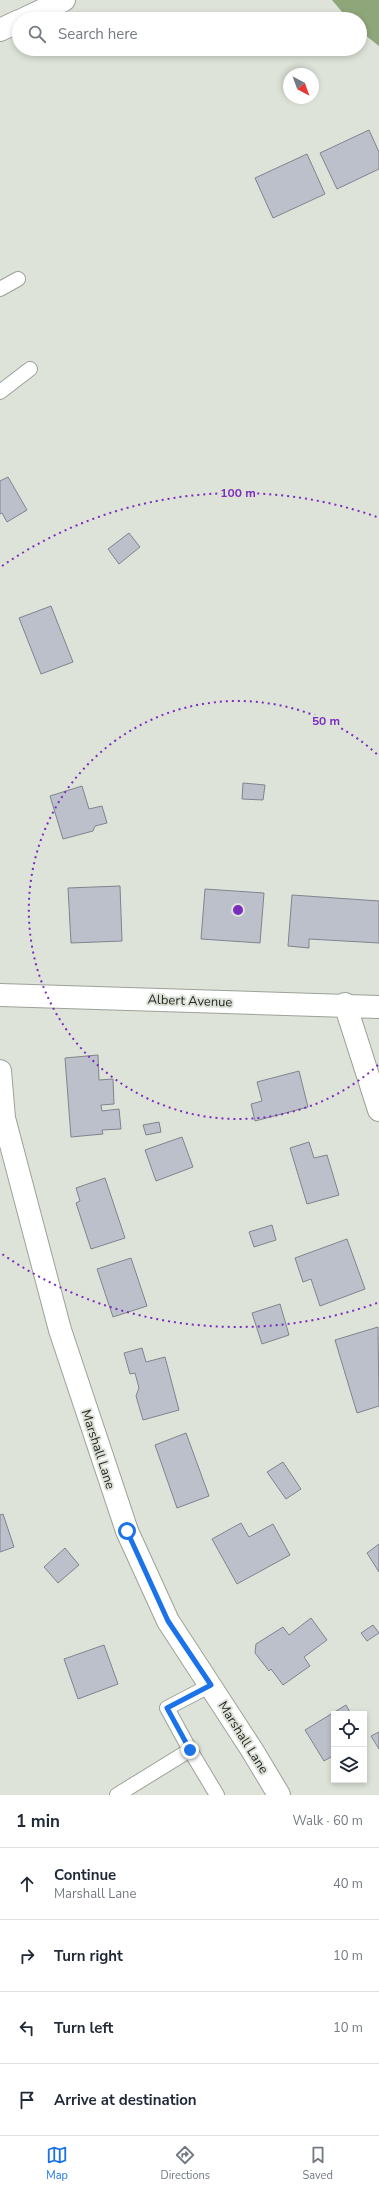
<!DOCTYPE html>
<meta charset="utf-8">
<style>
body{margin:0;font-family:"Nunito Sans",sans-serif;background:#f6f6f7;color:#1f2937}
.controls{position:absolute;right:12px;bottom:12px;display:grid;overflow:hidden;border-radius:0px;box-shadow:0 2px 6px #0003}
.controls button{width:36px;height:36px;display:grid;place-items:center;padding:0;border:0;border-bottom:1px solid #e0e1e3;background:#fff;color:#1f2937;font:20px sans-serif}
.compass{position:absolute;left:283px;top:68px;width:36px;height:36px;border-radius:50%;background:#fff;box-shadow:0 2px 6px #0003;rotate:139deg}
.stop{position:absolute;width:12px;height:12px;margin:-9px;border:3px solid #1a73e8;border-radius:50%;background:#fff}
.stop.end{background:#1a73e8;border-color:#fff;box-shadow:0 1px 4px #0008}
.list{margin:0;padding:0;list-style:none}
h2{display:flex;justify-content:space-between;align-items:center;height:52px;margin:0;padding:0 16px;font-size:17px}
h2 small{font-size:13px;font-weight:400;color:#747a83}
.list li{display:grid;grid-template-columns:26px 1fr auto;gap:12px;align-items:center;box-sizing:border-box;height:72px;padding:0 16px;border-top:1px solid #e0e1e3}
.list b{display:block;font-size:15px;white-space:nowrap}
.list p{margin:0;font-size:13px;white-space:nowrap;color:#747a83}
.list em{font-size:13px;font-style:normal;color:#747a83}
.icon{flex:none;width:22px;height:22px;fill:none;stroke:currentColor;stroke-width:2;stroke-linecap:round;stroke-linejoin:round}
.map{position:relative;flex:none;width:379px;height:1795px;overflow:hidden}
.search{position:absolute;background:#fff;box-shadow:0 2px 6px #0003;left:12px;right:12px;top:12px;height:44px;display:flex;align-items:center;gap:10px;box-sizing:border-box;padding:0 14px;border-radius:22px;color:#747a83;font-size:15px}
.sheet{height:340px;background:#fff}
nav{display:flex;justify-content:space-around;align-items:center;box-sizing:border-box;height:56px;border-top:1px solid #e0e1e3;background:#fff;font-size:11px;color:#747a83}
nav a{display:grid;justify-items:center;gap:2px}
nav .on{color:#1a73e8}
.map>svg:first-child{display:block}
</style>
<div class="map">
<svg width="379" height="1795" viewBox="0 0 379 1795">
<rect width="100%" height="100%" fill="#dde3d8"/>
<!-- water -->
<path fill="#8ea67a" d="M332 0H379V46L360 31V19H348Z"/>
<!-- building -->
<path fill="#bbc0cb" stroke="#80848e" d="M369 130 379 152V169L337 189 320 153Z
M307 154 325 194 273 218 255 178Z
M8 477 27 510 7 522 2 513 0 514V481Z
M129 533 140 547 119 564 108 549Z
M51 606 73 662 41 674 19 618Z
M243 783 265 785 263 800 242 799Z
M82 786 89 809 102 806 107 823 95 826 93 831 63 839 50 796Z
M120 886 122 941 71 943 68 888Z
M205 889 264 893 260 943 201 939Z
M292 895 379 901V943L309 939V948L288 946Z
M98 1055 99 1080 113 1079 114 1104 101 1105 102 1111 119 1109 121 1129 102 1130 103 1134 71 1137 65 1058Z
M299 1071 308 1107 255 1121 251 1104 262 1101 257 1082Z
M159 1122 161 1132 146 1135 143 1125Z
M182 1137 193 1167 156 1181 145 1150Z
M309 1142 314 1158 327 1155 339 1195 307 1204 290 1148Z
M105 1178 125 1238 91 1249 76 1203 80 1201 76 1188Z
M272 1225 276 1240 254 1247 249 1232Z
M347 1239 365 1289 320 1306 311 1279 303 1282 295 1258Z
M131 1258 147 1306 113 1317 97 1269Z
M280 1304 289 1335 262 1344 252 1313Z
M378 1327 379 1406 357 1413 335 1340Z
M142 1348 146 1362 165 1357 179 1410 143 1420 136 1396 139 1388 135 1373 130 1374 124 1353Z
M186 1433 209 1496 177 1508 155 1445Z
M283 1462 301 1489 286 1499 267 1472Z
M3 1514 14 1547 0 1552V1515Z
M241 1523 249 1537 273 1524 290 1555 237 1584 212 1539Z
M379 1544V1572L367 1553Z
M65 1548 79 1565 58 1583 44 1567Z
M311 1618 327 1640 304 1657 310 1666 283 1685 271 1669 269 1671 255 1653 256 1644 283 1627 289 1635Z
M373 1625 379 1633 367 1641 361 1633Z
M104 1645 118 1684 78 1699 64 1659Z
M346 1705 351 1714H334V1755L324 1761 305 1730Z
M379 1732V1749L371 1736Z"/>
<g fill="none" stroke-linecap="round" stroke-linejoin="round">
<defs>
<path id="service" d="M0 289 18 279
M0 392 30 369
M190 1750 167 1708 211 1685
M117 1795 190 1750 217 1795"/>
<path id="minor" d="M0 995 379 1007
M345 1004 379 1110"/>
<path id="tertiary" d="M24 19 64 0
M0 30 19 21
M0 1071 4 1118 60 1330 127 1531 168 1621 252 1750 279 1795"/>
</defs>
<!-- service casing -->
<use href="#service" stroke="#9ca298" stroke-width="16"/>
<!-- minor casing -->
<use href="#minor" stroke="#9ca298" stroke-width="24"/>
<!-- tertiary casing -->
<use href="#tertiary" stroke="#9ca298" stroke-width="24"/>
<!-- service -->
<use href="#service" stroke="#fff" stroke-width="14"/>
<!-- minor -->
<use href="#minor" stroke="#fff" stroke-width="22"/>
<!-- tertiary -->
<use href="#tertiary" stroke="#fff" stroke-width="22"/>
</g>
<g fill="none" stroke-linecap="round" stroke-linejoin="round">
<!-- route -->
<path stroke="#1a73e8" stroke-width="5" d="M127 1531 168 1621 211 1685 167 1708 190 1750"/>
</g>
<!-- distance rings -->
<g fill="none" stroke="#7b2cbf" stroke-width="2" stroke-dasharray="2 4">
<path d="M378 1065A209 209 0 1 1 378 755"/>
<path d="M377 1303A417 417 0 0 1 2 1254M2 566A417 417 0 0 1 377 517"/>
</g>
<g text-anchor="middle" stroke-width="4" stroke-linejoin="round" paint-order="stroke">
<!-- street labels -->
<g font-size="13" fill="#272925" stroke="#dde3d8">
<text transform="translate(190 1000) rotate(2)" y="5">Albert Avenue</text>
<text transform="translate(99 1449) rotate(72)" y="5">Marshall Lane</text>
<text transform="translate(244 1737) rotate(58)" y="5">Marshall Lane</text>
</g>
</g>
<circle cx="238" cy="910" r="6" fill="#7b2cbf" stroke="#dde3d8" stroke-width="2"/>
<g font-size="12" text-anchor="middle" font-weight="bold" fill="#7b2cbf" stroke="#dde3d8" stroke-width="4" stroke-linejoin="round" paint-order="stroke">
<text x="238" y="497">100 m</text>
<text x="326" y="725">50 m</text>
</g>
</svg>
<div class="controls">
<button><svg class="icon" aria-label="locate" viewBox="0 0 24 24"><circle cx="12" cy="12" r="6"/><path d="M12 2v4M12 18v4M2 12h4M18 12h4"/></svg></button>
<button><svg class="icon" aria-label="layers" viewBox="0 0 24 24"><path d="M12 4l9 5-9 5-9-5zM3 14l9 5 9-5"/></svg></button>
</div>
<svg class="compass" viewBox="-18 -18 36 36"><path d="M0-13l5 13h-10z" fill="#e53935"/><path d="M0 13l5-13h-10z" fill="#747a83"/></svg>
<div class="stop" style="left:127px;top:1531px"></div>
<div class="stop end" style="left:190px;top:1750px"></div>
<div class="search"><svg class="icon" aria-label="search" viewBox="0 0 24 24"><circle cx="10" cy="10" r="6"/><path d="M15 15l6 6"/></svg>Search here</div>
</div>
<section class="sheet">
<h2>1 min<small>Walk · 60 m</small></h2>
<ul class="list">
<li><svg class="icon" aria-label="ahead" viewBox="0 0 24 24"><path d="M12 20V5M6 11l6-6 6 6"/></svg><div><b>Continue</b><p>Marshall Lane</p></div><em>40 m</em></li>
<li><svg class="icon" aria-label="right" viewBox="0 0 24 24"><path d="M7 20v-9h11M14 6l5 5-5 5"/></svg><div><b>Turn right</b></div><em>10 m</em></li>
<li><svg class="icon" aria-label="left" viewBox="0 0 24 24"><path d="M17 20v-9H6M10 6l-5 5 5 5"/></svg><div><b>Turn left</b></div><em>10 m</em></li>
<li><svg class="icon" aria-label="arrive" viewBox="0 0 24 24"><path d="M6 21V4h12l-3 4 3 4H6"/></svg><div><b>Arrive at destination</b></div></li>
</ul>
</section>
<nav>
<a class="on"><svg class="icon" aria-label="map" viewBox="0 0 24 24"><path d="M3 6l6-2 6 2 6-2v14l-6 2-6-2-6 2zM9 4v14M15 6v14"/></svg>Map</a>
<a><svg class="icon" aria-label="directions" viewBox="0 0 24 24"><path d="M12 3l9 9-9 9-9-9zM9 14v-3h6M13 9l2 2-2 2"/></svg>Directions</a>
<a><svg class="icon" aria-label="saved" viewBox="0 0 24 24"><path d="M7 4h10v16l-5-4-5 4z"/></svg>Saved</a>
</nav>
